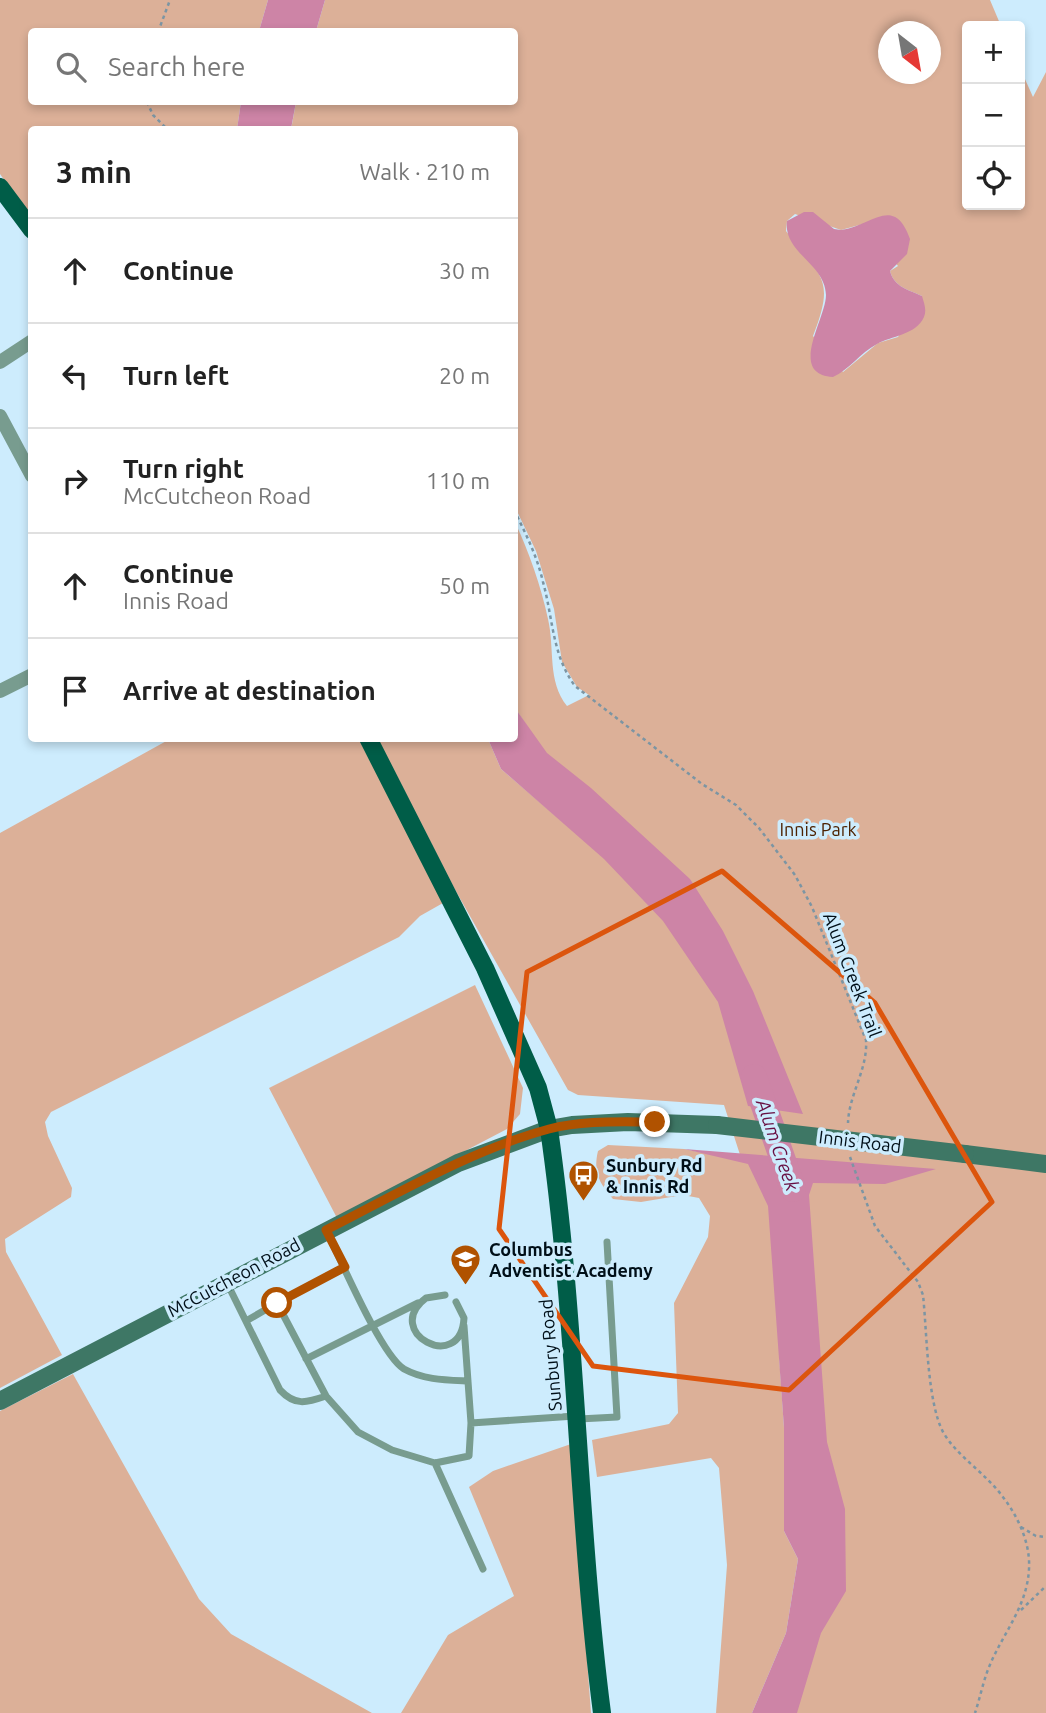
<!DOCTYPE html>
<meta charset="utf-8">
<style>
body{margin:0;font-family:Ubuntu,sans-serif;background:#f2f2f2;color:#222}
.controls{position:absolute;right:21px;top:21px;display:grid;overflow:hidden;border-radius:7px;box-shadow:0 4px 10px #0003}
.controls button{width:63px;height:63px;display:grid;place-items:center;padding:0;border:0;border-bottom:2px solid #e0e0e0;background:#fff;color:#222;font:35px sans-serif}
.compass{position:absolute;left:878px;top:21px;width:63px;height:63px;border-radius:50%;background:#fff;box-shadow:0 4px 10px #0003;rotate:149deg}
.stop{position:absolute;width:21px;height:21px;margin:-16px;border:5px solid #b05200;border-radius:50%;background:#fff}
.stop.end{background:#b05200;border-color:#fff;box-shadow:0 2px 7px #0008}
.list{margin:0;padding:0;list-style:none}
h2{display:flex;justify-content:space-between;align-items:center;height:91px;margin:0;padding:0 28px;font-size:30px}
h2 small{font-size:23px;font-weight:400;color:#767676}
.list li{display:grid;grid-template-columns:46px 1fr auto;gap:21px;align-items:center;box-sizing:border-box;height:105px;padding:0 28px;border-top:2px solid #e0e0e0}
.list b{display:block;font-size:26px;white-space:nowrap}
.list p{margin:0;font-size:23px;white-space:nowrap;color:#767676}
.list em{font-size:23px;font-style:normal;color:#767676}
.icon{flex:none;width:38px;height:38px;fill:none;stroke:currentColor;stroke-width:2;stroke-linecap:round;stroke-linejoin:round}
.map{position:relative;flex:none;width:1046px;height:1713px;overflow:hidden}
.search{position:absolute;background:#fff;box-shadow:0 4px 10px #0003;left:28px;top:28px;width:490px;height:77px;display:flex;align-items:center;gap:18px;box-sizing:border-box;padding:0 24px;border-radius:7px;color:#767676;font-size:26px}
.panel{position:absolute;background:#fff;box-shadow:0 4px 10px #0003;left:28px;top:126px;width:490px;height:616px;border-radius:7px}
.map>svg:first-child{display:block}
</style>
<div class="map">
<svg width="1046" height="1713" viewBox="0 0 1046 1713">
<rect width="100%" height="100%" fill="#cdecfd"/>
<!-- green -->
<path fill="#dcb098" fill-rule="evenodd" d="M0 0H268L259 31 32 32V102H241L237 129 32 130 31 219 0 174Z
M325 0H990L1001 26H967V205H1020V68L1033 97 1046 72V1713H781L824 1522 779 1355 784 1428V1531L798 1559 786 1633 752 1713H716L727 1565 719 1468 711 1458 597 1477 592 1440 669 1424 678 1413 674 1303 708 1237 710 1216 699 1198 683 1195 641 1202 613 1199C599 1183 593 1172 598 1151L608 1145 684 1149 742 1161 724 1105 578 1095 568 1090 453 886 378 739H488L501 769 572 830 527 726 515 708V522C529 552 541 586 548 619 555 649 547 681 567 706L589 695 577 687 562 662 554 609 536 551 515 507 514 130H291L296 102H514V32L316 31ZM888 32H930V74H888ZM795 214 841 230 863 224 898 266 890 271C894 287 909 290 922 296L898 337 878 343 843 372 813 336C836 277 821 278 786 231L787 221Z
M170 739H359L443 903 420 916 399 937 51 1112 45 1122 48 1136 72 1188 71 1197 5 1239 6 1252 62 1355 0 1388V833Z
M475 985 523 1088 520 1114 507 1129 337 1218 269 1088Z
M73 1374 199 1599 231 1634 372 1713H0V1411Z
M571 1444 591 1713H401L448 1635 514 1596 469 1487 493 1471Z"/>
<!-- water -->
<path fill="#cd84a6" d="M268 0H325L316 31H259Z
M241 102H296L291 129H237Z
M804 212H813L834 229 841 230C872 226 894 194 910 239L907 254 890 271C894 287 909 290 922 296 924 303 927 310 924 317 916 335 891 336 877 344 860 353 850 369 833 377 787 374 826 319 826 295 825 263 783 253 787 221Z
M515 708 547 753 591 788 690 879 723 931 753 991 803 1114 748 1106 718 1002 663 921 604 859 501 769 488 739 514 738Z
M684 1149 936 1169 885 1184 813 1183 809 1195 827 1442 845 1509 846 1591 821 1633 797 1713H752L786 1633 798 1559 784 1531V1428L768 1206 748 1164Z"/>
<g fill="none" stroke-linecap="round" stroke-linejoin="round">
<!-- river -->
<path stroke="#cd84a6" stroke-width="26" d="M754 1077 793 1189"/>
<!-- path -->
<path stroke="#7c95a3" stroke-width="2.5" stroke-dasharray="3.5 3.5" stroke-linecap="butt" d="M158 32 170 0
M147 102 153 115 168 130
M514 510C526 534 537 556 543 582 553 618 552 655 575 686L702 784 736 805 759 828 795 875 812 907 866 1040C868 1069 849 1094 848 1123
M850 1157 875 1226 918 1282 923 1295C927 1332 927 1401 943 1432 954 1451 972 1464 987 1479 1010 1501 1031 1536 1029 1569 1027 1607 1003 1633 989 1667 983 1682 980 1698 975 1713
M1021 1527 1036 1536 1046 1537
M1021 1610 1046 1586"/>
<!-- lane -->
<path stroke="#789c8f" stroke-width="7" d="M327 1232C341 1260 381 1355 404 1369 424 1380 446 1380 468 1381
M345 1267 277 1303 326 1396 358 1432 392 1450 435 1463 469 1456 471 1423 464 1326
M227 1283 280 1390C295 1406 306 1403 326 1396
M445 1295 426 1298C381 1332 461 1375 464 1318L456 1302
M246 1321 277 1303
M306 1359 418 1303
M579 1419 617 1417 607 1242
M471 1423 575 1416
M435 1463 483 1569"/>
<!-- street -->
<path stroke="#789c8f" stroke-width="14" d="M0 362 32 341
M0 416 32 476
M0 691 32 675"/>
<!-- secondary -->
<path stroke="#3e7765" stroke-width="18" d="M965 1154 1046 1164
M0 1401 458 1163 549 1129 572 1125 628 1122 717 1125"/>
<!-- primary -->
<path stroke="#005d48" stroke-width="18" d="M0 187 32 230
M368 738 485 968 538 1088 549 1129C577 1323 577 1519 602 1713"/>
<!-- secondary-bridge -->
<path stroke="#3e7765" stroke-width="18" d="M717 1125 965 1154"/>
</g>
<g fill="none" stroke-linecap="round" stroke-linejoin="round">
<!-- route -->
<path stroke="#b05200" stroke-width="9" d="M277 1303 345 1267 326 1230C397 1194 471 1150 549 1129 583 1120 620 1122 655 1122"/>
</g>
<!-- marked area -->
<path fill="none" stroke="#dc550d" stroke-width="5" stroke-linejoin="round" d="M722 871 875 1003 992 1202 789 1390 593 1366 499 1229 527 972Z"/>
<!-- icons -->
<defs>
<symbol id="bus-pin" viewBox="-11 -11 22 30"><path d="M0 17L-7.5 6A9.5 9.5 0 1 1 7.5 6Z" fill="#b05200" stroke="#cdecfd"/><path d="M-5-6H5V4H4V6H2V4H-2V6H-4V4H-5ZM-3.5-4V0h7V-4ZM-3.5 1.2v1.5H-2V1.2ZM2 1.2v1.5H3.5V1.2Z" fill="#fff"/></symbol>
<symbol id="school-pin" viewBox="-11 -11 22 30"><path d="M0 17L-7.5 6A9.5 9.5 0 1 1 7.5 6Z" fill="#b05200" stroke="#cdecfd"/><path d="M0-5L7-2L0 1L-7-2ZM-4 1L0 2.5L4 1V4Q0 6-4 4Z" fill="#fff"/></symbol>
</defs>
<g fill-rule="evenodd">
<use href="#bus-pin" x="566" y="1158" width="35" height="47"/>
<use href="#school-pin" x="448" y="1242" width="35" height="47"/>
</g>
<g text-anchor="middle" stroke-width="7" stroke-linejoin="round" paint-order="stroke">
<!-- park labels -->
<g font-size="18" fill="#4d2202" stroke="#cdecfd">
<text x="818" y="836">Innis Park</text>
</g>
<!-- street labels -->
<g font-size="18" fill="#000f18" stroke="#cdecfd">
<text transform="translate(852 975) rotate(69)" y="6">Alum Creek Trail</text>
<text transform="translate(860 1142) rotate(7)" y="6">Innis Road</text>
<text transform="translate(234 1278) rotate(-28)" y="6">McCutcheon Road</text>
<text transform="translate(551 1355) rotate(-95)" y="6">Sunbury Road</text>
</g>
<!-- poi labels -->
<g font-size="18" font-weight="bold" fill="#000f18" stroke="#cdecfd" text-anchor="start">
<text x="606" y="1172">Sunbury Rd<tspan x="606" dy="21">&amp; Innis Rd</tspan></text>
<text x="489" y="1256">Columbus<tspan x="489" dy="21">Adventist Academy</tspan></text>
</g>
<!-- water labels -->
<g font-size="19" font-style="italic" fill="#681043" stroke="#cdecfd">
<text transform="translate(778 1145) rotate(71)" y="7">Alum Creek</text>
</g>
</g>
</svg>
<div class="controls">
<button>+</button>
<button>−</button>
<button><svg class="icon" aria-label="locate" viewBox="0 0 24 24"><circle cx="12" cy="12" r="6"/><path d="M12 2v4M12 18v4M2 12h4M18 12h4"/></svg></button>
</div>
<svg class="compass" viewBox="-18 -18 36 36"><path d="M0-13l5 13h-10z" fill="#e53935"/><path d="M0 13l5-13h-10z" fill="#767676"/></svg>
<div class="stop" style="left:277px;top:1303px"></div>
<div class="stop end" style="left:655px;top:1122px"></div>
<div class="search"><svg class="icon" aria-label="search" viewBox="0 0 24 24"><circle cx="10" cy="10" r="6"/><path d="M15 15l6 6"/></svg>Search here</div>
<section class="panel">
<h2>3 min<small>Walk · 210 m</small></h2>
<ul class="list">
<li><svg class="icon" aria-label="ahead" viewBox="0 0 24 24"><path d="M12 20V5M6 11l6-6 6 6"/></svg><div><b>Continue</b></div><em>30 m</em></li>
<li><svg class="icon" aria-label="left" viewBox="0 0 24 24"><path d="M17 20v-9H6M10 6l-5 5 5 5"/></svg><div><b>Turn left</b></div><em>20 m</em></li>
<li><svg class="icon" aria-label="right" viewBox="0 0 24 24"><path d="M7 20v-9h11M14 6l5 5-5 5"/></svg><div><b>Turn right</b><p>McCutcheon Road</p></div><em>110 m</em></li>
<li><svg class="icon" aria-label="ahead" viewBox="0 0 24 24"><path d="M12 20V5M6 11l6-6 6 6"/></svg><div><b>Continue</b><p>Innis Road</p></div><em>50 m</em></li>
<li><svg class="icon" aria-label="arrive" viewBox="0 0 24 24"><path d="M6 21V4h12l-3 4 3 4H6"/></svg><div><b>Arrive at destination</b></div></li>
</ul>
</section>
</div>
